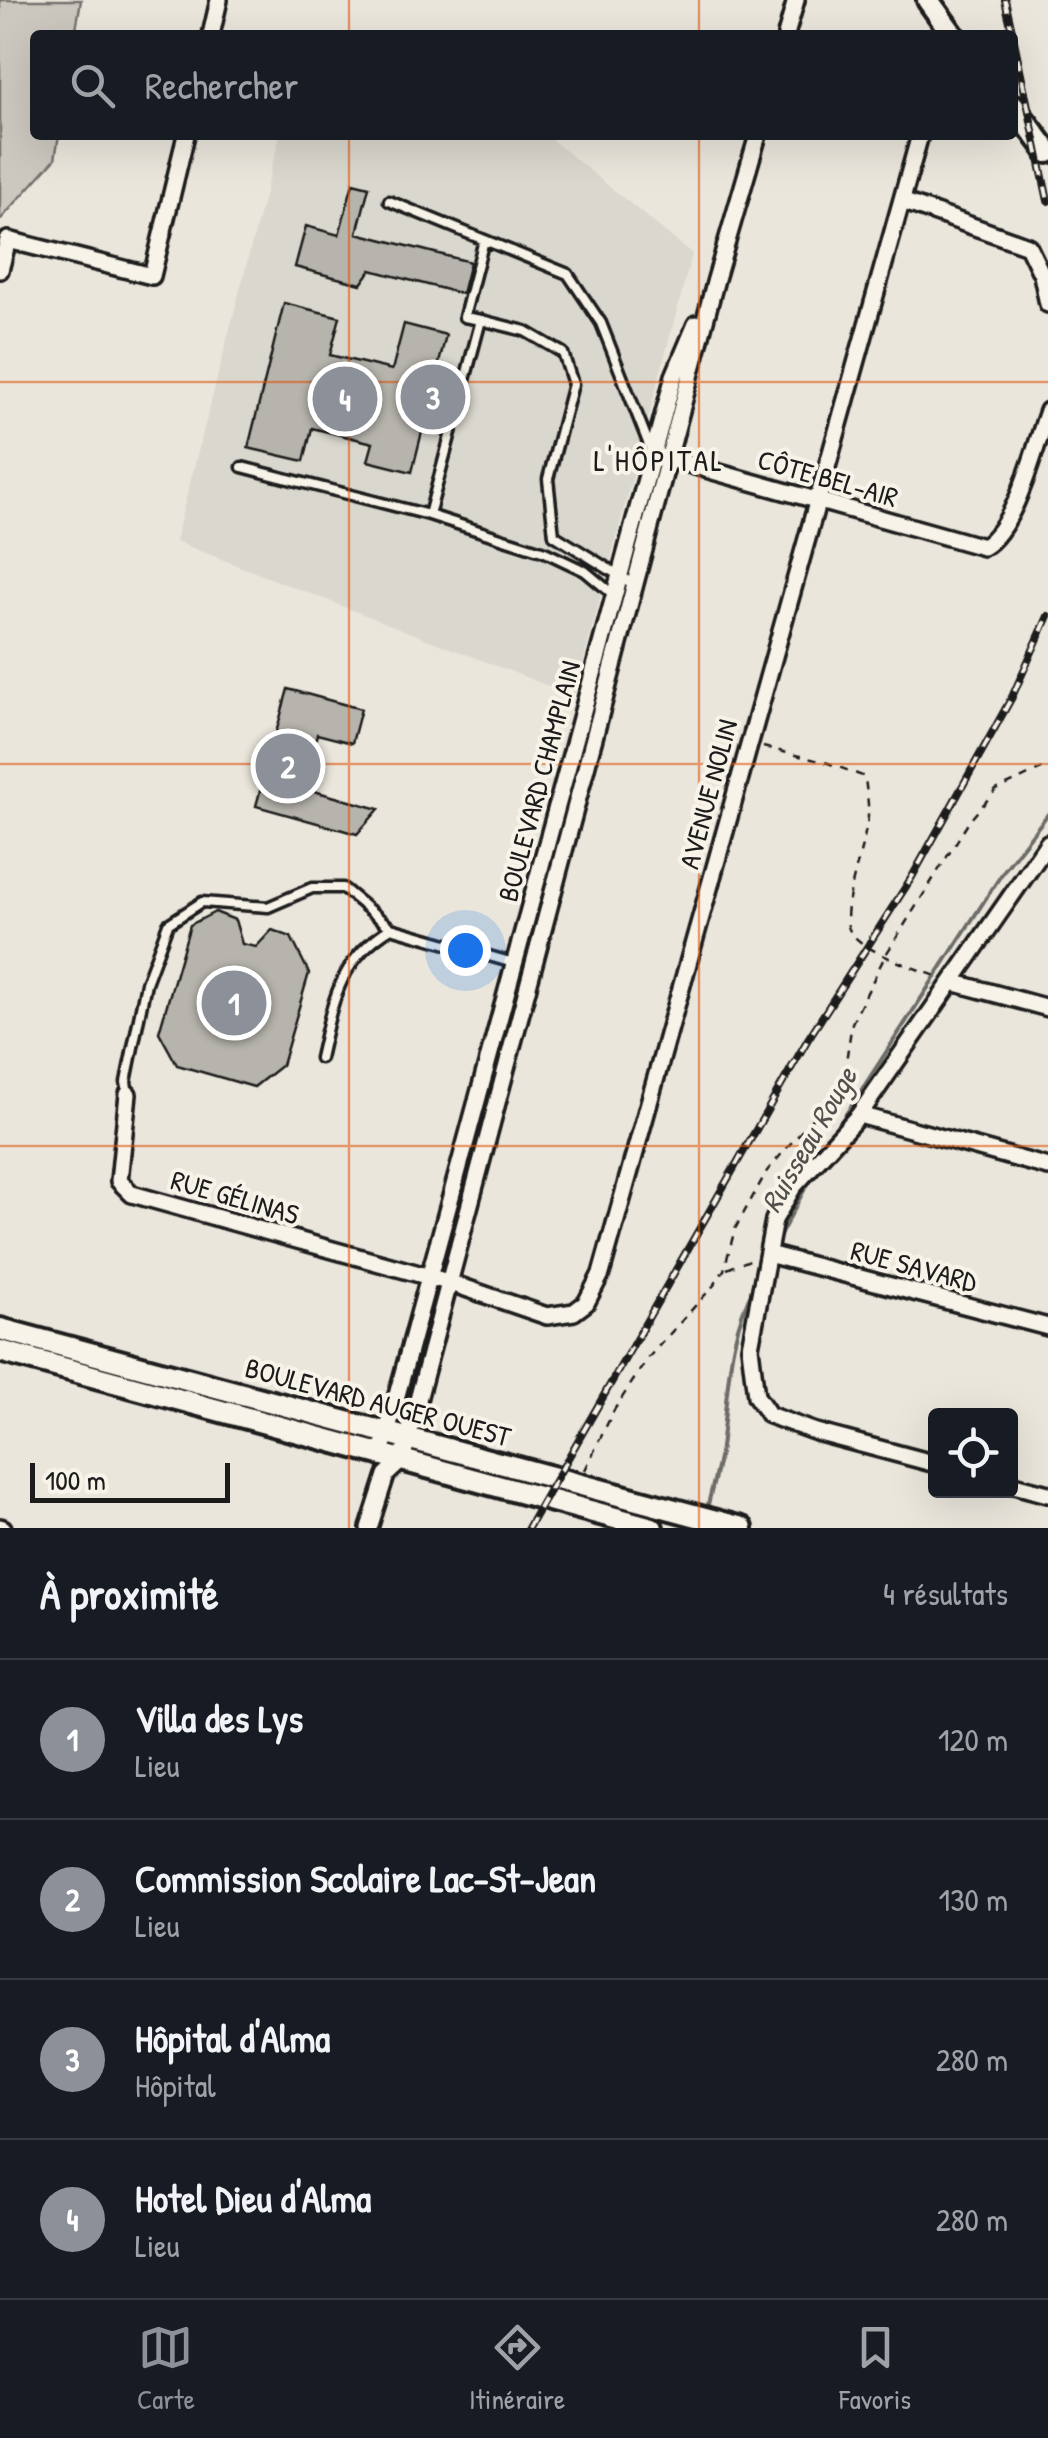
<!DOCTYPE html>
<html lang="fr">
<meta charset="utf-8">
<style>
body{margin:0;font-family:"Patrick Hand",sans-serif;background:#242831;color:#f1f3f6}
.controls{position:absolute;right:30px;bottom:30px;display:grid;overflow:hidden;border-radius:10px;box-shadow:0 10px 40px #0002}
.controls button{width:90px;height:90px;display:grid;place-items:center;padding:0;border:0;border-bottom:2px solid #363941;background:#171b24;color:#f1f3f6;font:50px sans-serif}
.scale{position:absolute;left:30px;bottom:25px;width:200px;box-sizing:border-box;padding-left:10px;border:5px solid #1c1c1c;border-top:0;font-size:28px;line-height:35px;white-space:nowrap;color:#1c1c1c;-webkit-text-stroke:8px #f7f3e8;paint-order:stroke}
.you{position:absolute;left:465px;top:950px;width:35px;height:35px;margin:-25px;border:8px solid #fff;border-radius:50%;background:#1a73e8;box-shadow:0 0 0 15px #1a73e833}
.badge{display:grid;place-items:center;width:65px;height:65px;border-radius:50%;background:#8c9099;color:#fff;font-size:32px;font-weight:700}
.pin{position:absolute;translate:-50% -50%;border:5px solid #fff;box-shadow:0 2px 10px #0006}
.list{margin:0;padding:0;list-style:none}
h2{display:flex;justify-content:space-between;align-items:center;height:130px;margin:0;padding:0 40px;font-size:42px}
h2 small{font-size:32px;font-weight:400;color:#9ea1a6}
.list li{display:grid;grid-template-columns:65px 1fr auto;gap:30px;align-items:center;box-sizing:border-box;height:160px;padding:0 40px;border-top:2px solid #363941}
.list b{display:block;font-size:38px;white-space:nowrap}
.list p{margin:0;font-size:32px;white-space:nowrap;color:#9ea1a6}
.list em{font-size:32px;font-style:normal;color:#9ea1a6}
.icon{flex:none;width:55px;height:55px;fill:none;stroke:currentColor;stroke-width:2;stroke-linecap:round;stroke-linejoin:round}
.map{position:relative;flex:none;width:1048px;height:1528px;overflow:hidden}
.search{position:absolute;background:#171b24;box-shadow:0 10px 40px #0002;left:30px;right:30px;top:30px;height:110px;display:flex;align-items:center;gap:25px;box-sizing:border-box;padding:0 35px;border-radius:10px;color:#9ea1a6;font-size:38px}
.sheet{height:770px;background:#171b24}
nav{display:flex;justify-content:space-around;align-items:center;box-sizing:border-box;height:140px;border-top:2px solid #363941;background:#171b24;font-size:28px;color:#9ea1a6}
nav a{display:grid;justify-items:center;gap:5px}
nav .on{color:#8c9099}
.map>svg:first-child{display:block}
</style>
<div class="map">
<svg width="1048" height="1528" viewBox="0 0 1048 1528">
<rect width="100%" height="100%" fill="#eae6dc"/>
<filter id="ink" filterUnits="userSpaceOnUse"><feTurbulence type="fractalNoise" baseFrequency=".01" numOctaves="2"/><feDisplacementMap in="SourceGraphic" scale="20" xChannelSelector="R" yChannelSelector="G"/><feConvolveMatrix kernelMatrix="1 2 1 2 8 2 1 2 1" color-interpolation-filters="sRGB"/></filter>
<g filter="url(#ink)">
<!-- built -->
<path fill="#dad7ce" d="M280 135H536L551 139 692 254 574 696 175 541Z"/>
<!-- green -->
<path fill="#ccc8c0" stroke="#74726e" stroke-width="2.5" d="M0 0H81L75 35H35V135H59L55 159 0 220Z"/>
<g fill="none" stroke-linecap="round" stroke-linejoin="round">
<!-- stream -->
<path stroke="#6d6c68" stroke-width="4" d="M835 1131 1005 869 1048 814
M777 1241 810 1179
M707 1509C712 1486 720 1462 722 1439 729 1383 728 1336 755 1285"/>
</g>
<!-- building -->
<path fill="#b6b4ac" stroke="#1c1c1c" stroke-width="2.5" d="M353 183 369 187 357 233 470 262 462 294 371 270 361 284 295 267 306 226 339 235Z
M284 303 340 317 330 355 392 370 404 324 446 335 412 472 368 461 373 443 312 428 304 461 248 448Z
M288 689 361 709 352 743 317 734 303 788 379 809 357 834 256 806Z
M215 912 235 920 242 944 256 947 272 930 291 937 309 973 282 1065 254 1087 177 1065 159 1032 190 925Z"/>
<g fill="none" stroke-linecap="round" stroke-linejoin="round">
<defs>
<path id="lane" d="M389 201 568 274 601 323 651 450
M481 320 464 317 484 240
M242 467 429 515
M615 596 585 571 545 552 429 515 481 320 525 331 563 353 573 384 548 479 554 535 636 586
M320 1058C333 1002 338 960 391 928L517 964
M128 1094 126 1082 146 983 168 924 202 902 268 907 312 888H343L391 928"/>
<path id="street" d="M211 35 219 0
M786 35 796 0
M902 201 1028 246 1042 275 1048 304
M0 270 8 240 152 276 186 135
M663 457 983 547C1016 528 1035 446 1048 411
M952 982 1048 1008
M128 1094 119 1181 132 1194 448 1282 547 1316 574 1312 586 1303 601 1274 920 135
M859 1115 1048 1167
M768 1254 1048 1327
M384 1443 674 376 696 324
M936 1464 816 1432 769 1415 756 1396 750 1347 774 1220 793 1187 859 1115 1048 843
M1010 1484 1048 1494
M0 1527 3 1528
M369 1528 386 1475 402 1460 716 279 758 135"/>
<path id="secondary" d="M928 0 953 35
M1013 105 1048 152
M0 1329 742 1528
M0 1351 652 1528"/>
</defs>
<!-- lane casing -->
<use href="#lane" stroke="#1c1c1c" stroke-width="15"/>
<!-- street casing -->
<use href="#street" stroke="#1c1c1c" stroke-width="22"/>
<!-- secondary casing -->
<use href="#secondary" stroke="#1c1c1c" stroke-width="28"/>
<!-- path -->
<path stroke="#1c1c1c" stroke-width="2.5" stroke-dasharray="8 8" stroke-linecap="butt" d="M763 747 828 763 865 777C866 790 869 803 868 816 866 842 840 910 849 929 858 950 915 968 936 976
M727 1269 752 1259
M585 1470 614 1410 648 1358 715 1284 724 1270 735 1229 767 1171 835 1092 844 1074 852 1023 885 956 970 820 996 790 1048 766"/>
<!-- lane -->
<use href="#lane" stroke="#f7f3e8" stroke-width="8"/>
<!-- street -->
<use href="#street" stroke="#f7f3e8" stroke-width="15"/>
<!-- secondary -->
<use href="#secondary" stroke="#f7f3e8" stroke-width="20"/>
<defs>
<path id="rail" d="M1005 0 1013 35
M1013 36 1048 201
M528 1528 808 1039 912 877 1012 697 1048 616"/>
</defs>
<!-- rail casing -->
<use href="#rail" stroke="#1c1c1c" stroke-width="8"/>
<!-- rail -->
<use href="#rail" stroke="#f7f3e8" stroke-width="4" stroke-dasharray="11" stroke-linecap="butt"/>
</g>
</g>
<!-- grid -->
<path fill="none" stroke="#de560d" stroke-width="2.5" stroke-opacity="0.55" d="M349 0V35M699 0V35M349 135V1528M699 135V1528M0 382H1048M0 764H1048M0 1146H1048"/>
<g text-anchor="middle" stroke-width="8" stroke-linejoin="round" paint-order="stroke">
<!-- street labels -->
<g font-size="28" fill="#1c1c1c" stroke="#f7f3e8">
<text transform="translate(828 478) rotate(16)" y="10">CÔTE BEL-AIR</text>
<text transform="translate(539 781) rotate(-75)" y="10">BOULEVARD CHAMPLAIN</text>
<text transform="translate(708 794) rotate(-75)" y="10">AVENUE NOLIN</text>
<text transform="translate(235 1197) rotate(16)" y="10">RUE GÉLINAS</text>
<text transform="translate(914 1266) rotate(15)" y="10">RUE SAVARD</text>
<text transform="translate(378 1402) rotate(15)" y="10">BOULEVARD AUGER OUEST</text>
</g>
<!-- neighbourhood labels -->
<g font-size="30" letter-spacing="2.5" fill="#1c1c1c" stroke="#f7f3e8">
<text x="659" y="471">L'HÔPITAL</text>
</g>
<!-- water labels -->
<g font-size="30" font-style="italic" fill="#52514e" stroke="#f7f3e8">
<text transform="translate(809 1140) rotate(-60)" y="10">Ruisseau Rouge</text>
</g>
</g>
</svg>
<div class="controls">
<button><svg class="icon" aria-label="locate" viewBox="0 0 24 24"><circle cx="12" cy="12" r="6"/><path d="M12 2v4M12 18v4M2 12h4M18 12h4"/></svg></button>
</div>
<div class="scale">100 m</div>
<div class="you"></div>
<div class="pin badge" style="left:234px;top:1003px">1</div>
<div class="pin badge" style="left:288px;top:766px">2</div>
<div class="pin badge" style="left:433px;top:397px">3</div>
<div class="pin badge" style="left:345px;top:399px">4</div>
<div class="search"><svg class="icon" aria-label="search" viewBox="0 0 24 24"><circle cx="10" cy="10" r="6"/><path d="M15 15l6 6"/></svg>Rechercher</div>
</div>
<section class="sheet">
<h2>À proximité<small>4 résultats</small></h2>
<ul class="list">
<li><span class="badge">1</span><div><b>Villa des Lys</b><p>Lieu</p></div><em>120 m</em></li>
<li><span class="badge">2</span><div><b>Commission Scolaire Lac-St-Jean</b><p>Lieu</p></div><em>130 m</em></li>
<li><span class="badge">3</span><div><b>Hôpital d'Alma</b><p>Hôpital</p></div><em>280 m</em></li>
<li><span class="badge">4</span><div><b>Hotel Dieu d'Alma</b><p>Lieu</p></div><em>280 m</em></li>
</ul>
</section>
<nav>
<a class="on"><svg class="icon" aria-label="map" viewBox="0 0 24 24"><path d="M3 6l6-2 6 2 6-2v14l-6 2-6-2-6 2zM9 4v14M15 6v14"/></svg>Carte</a>
<a><svg class="icon" aria-label="directions" viewBox="0 0 24 24"><path d="M12 3l9 9-9 9-9-9zM9 14v-3h6M13 9l2 2-2 2"/></svg>Itinéraire</a>
<a><svg class="icon" aria-label="saved" viewBox="0 0 24 24"><path d="M7 4h10v16l-5-4-5 4z"/></svg>Favoris</a>
</nav>
